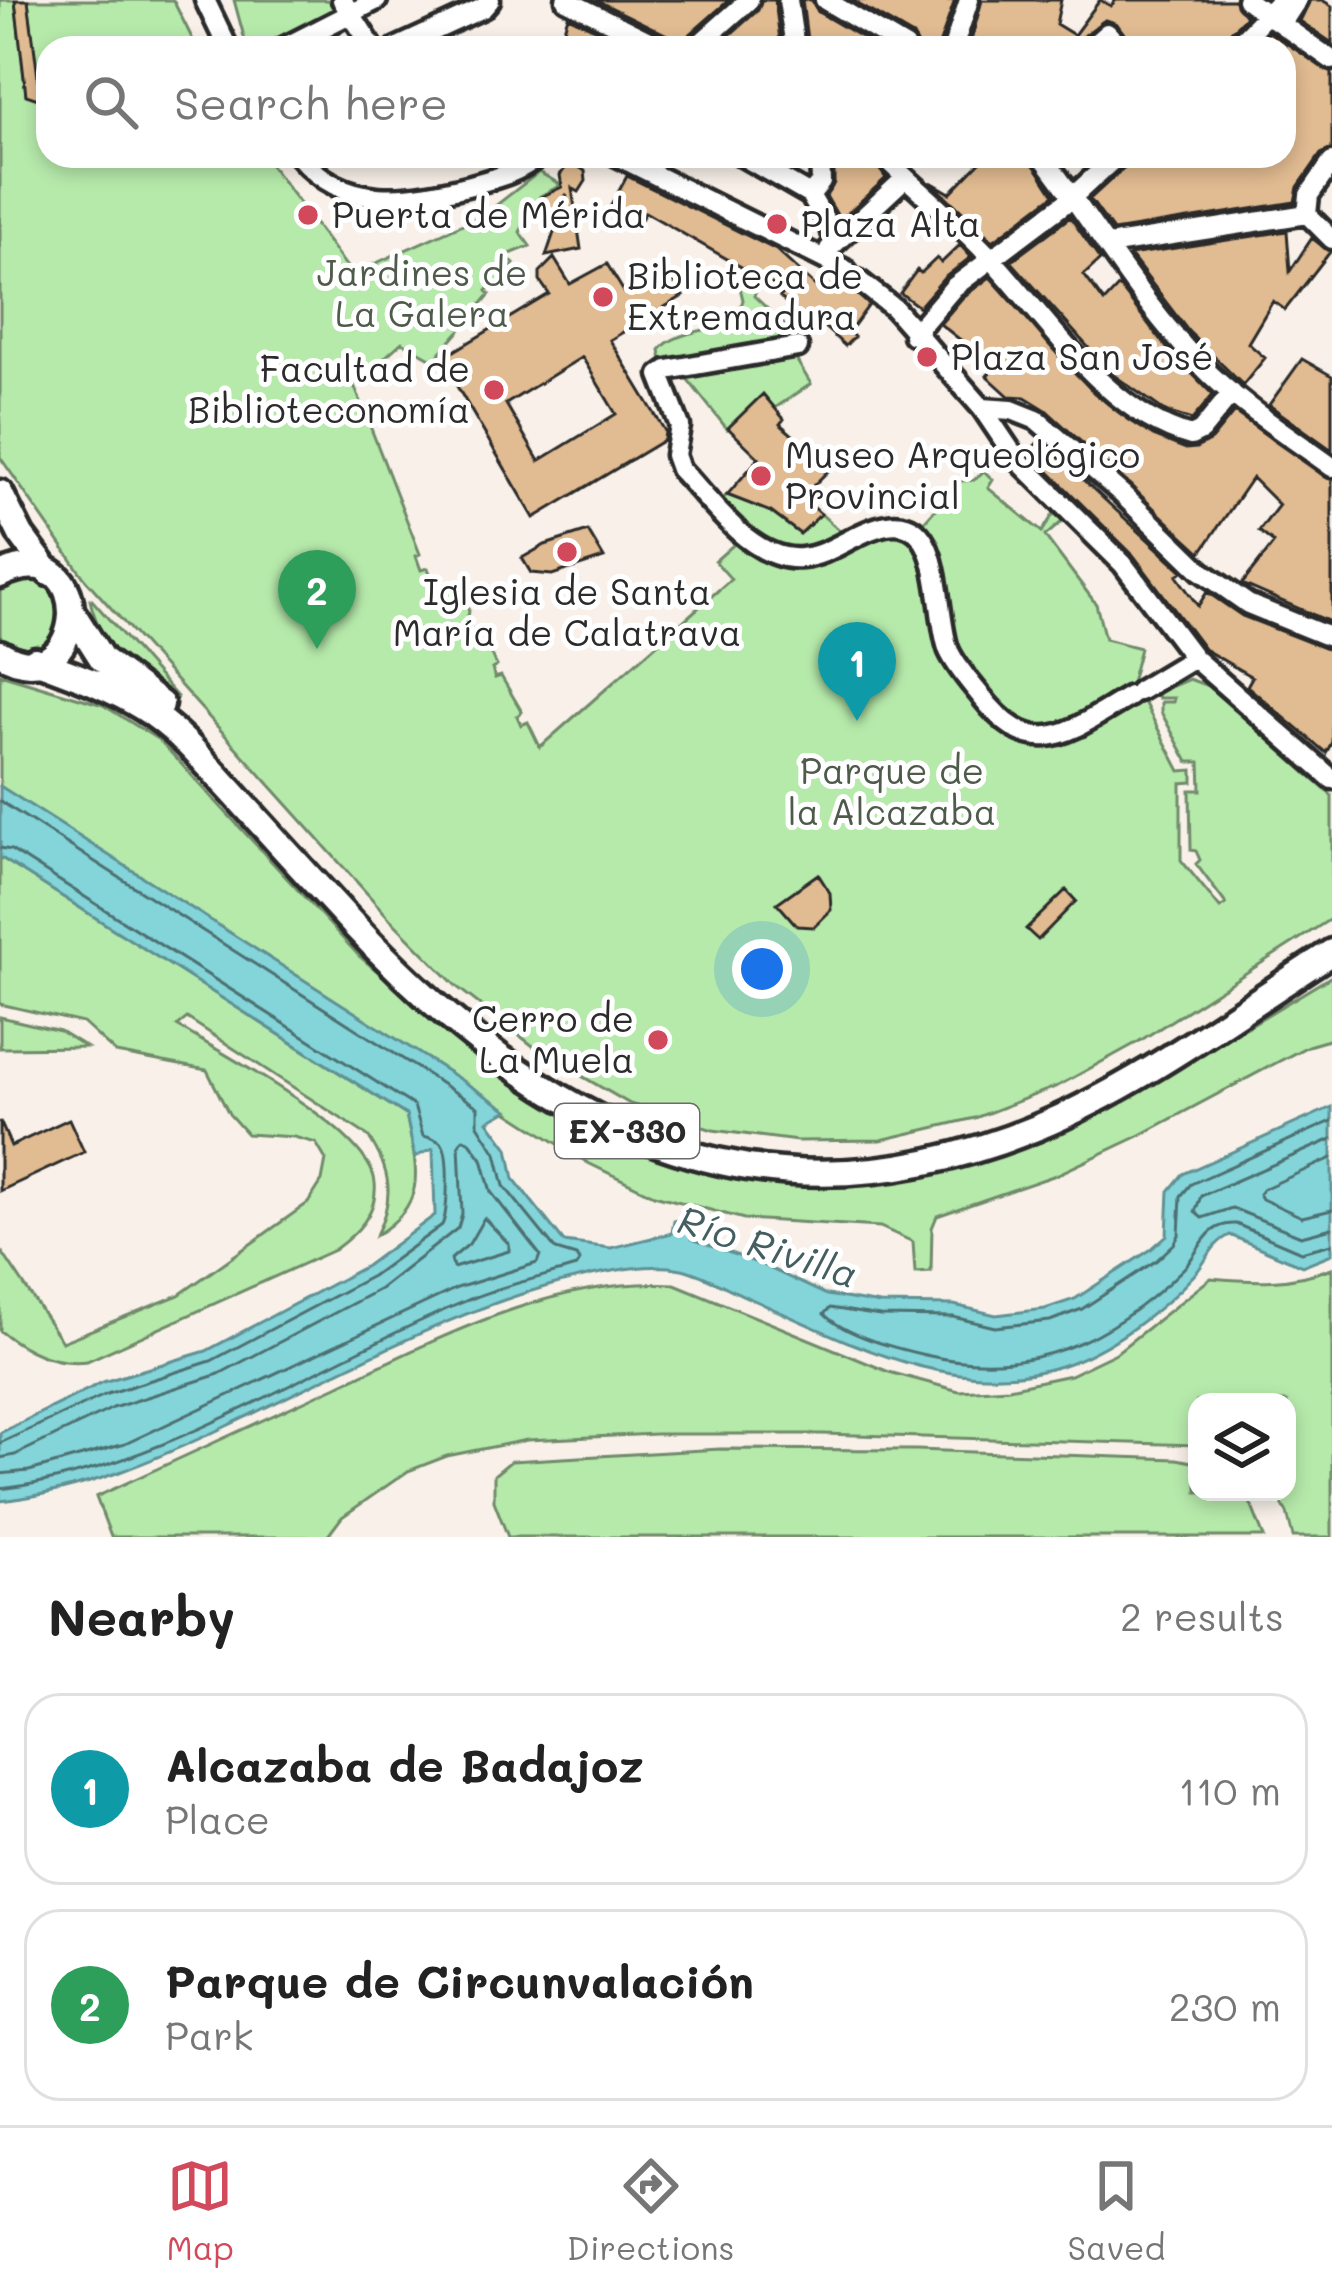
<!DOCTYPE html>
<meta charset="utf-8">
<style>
body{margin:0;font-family:Mali,sans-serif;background:#f6f6f6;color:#222}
.controls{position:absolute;right:36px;bottom:36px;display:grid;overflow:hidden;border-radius:24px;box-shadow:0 6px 18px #0003}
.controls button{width:108px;height:108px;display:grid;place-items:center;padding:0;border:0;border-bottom:3px solid #e0e0e0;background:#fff;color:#222;font:60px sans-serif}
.you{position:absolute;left:762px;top:969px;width:42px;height:42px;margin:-30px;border:9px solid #fff;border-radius:50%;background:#1a73e8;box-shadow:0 0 0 18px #1a73e833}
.badge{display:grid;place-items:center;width:78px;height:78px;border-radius:50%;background:#d1495b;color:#fff;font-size:39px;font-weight:700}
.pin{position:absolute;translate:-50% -99px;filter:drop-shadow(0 3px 6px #0008)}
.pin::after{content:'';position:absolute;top:63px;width:42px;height:36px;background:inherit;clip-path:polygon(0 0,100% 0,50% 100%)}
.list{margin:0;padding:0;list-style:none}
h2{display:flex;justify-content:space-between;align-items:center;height:156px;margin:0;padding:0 48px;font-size:51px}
h2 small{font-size:39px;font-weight:400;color:#767676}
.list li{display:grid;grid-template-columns:78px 1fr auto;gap:36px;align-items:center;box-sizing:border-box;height:192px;margin:0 24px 24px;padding:0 24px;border:3px solid #e0e0e0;border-radius:36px}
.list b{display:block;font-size:45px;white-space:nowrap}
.list p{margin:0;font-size:39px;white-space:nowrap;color:#767676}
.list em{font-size:39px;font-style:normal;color:#767676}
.icon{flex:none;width:66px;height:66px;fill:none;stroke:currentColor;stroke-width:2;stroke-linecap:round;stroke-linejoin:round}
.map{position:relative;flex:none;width:1332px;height:1537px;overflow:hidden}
.search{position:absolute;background:#fff;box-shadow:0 6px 18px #0003;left:36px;right:36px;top:36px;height:132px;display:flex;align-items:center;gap:30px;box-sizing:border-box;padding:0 42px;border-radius:36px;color:#767676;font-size:45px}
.sheet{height:588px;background:#fff}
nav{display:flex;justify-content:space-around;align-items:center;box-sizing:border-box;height:168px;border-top:3px solid #e0e0e0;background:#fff;font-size:33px;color:#767676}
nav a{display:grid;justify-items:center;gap:6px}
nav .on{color:#d1495b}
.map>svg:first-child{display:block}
</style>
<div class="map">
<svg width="1332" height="1537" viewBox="0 0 1332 1537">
<rect width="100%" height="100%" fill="#f9f1e9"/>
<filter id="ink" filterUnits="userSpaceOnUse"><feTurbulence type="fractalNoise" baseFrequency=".00833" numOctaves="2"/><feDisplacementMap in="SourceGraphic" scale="24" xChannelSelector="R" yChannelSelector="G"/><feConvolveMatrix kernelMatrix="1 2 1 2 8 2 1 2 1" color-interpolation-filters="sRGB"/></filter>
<g filter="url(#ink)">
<!-- green -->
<path fill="#b6eaab" stroke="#708a6b" stroke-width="3" d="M0 0H15L26 94 48 102V156H264L352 274 485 214 539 172 561 185 540 196 520 232 530 246 505 256 514 264 497 286 493 284 487 291 490 294 468 320 463 317 457 325 461 329 434 360 402 342 354 385 420 554 416 556 421 570 428 568 436 589 457 584 469 611 467 621 470 631 478 629 497 666 492 669 495 678 501 676 522 712 517 716 521 725 528 722 540 747 731 579 715 561 740 539 711 509 727 495 766 509 799 533 821 514 844 535C873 518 891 506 921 525L961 481 974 480 984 471 993 480 988 488 1042 532 1054 513 1063 521 1045 536 1096 604 1105 639 1140 648 1132 679 1180 771 1193 770V782L1181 783V860L1220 908 1226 904 1196 864 1200 860 1196 851 1191 850 1190 790H1201L1200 762H1188L1161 712V702H1173L1174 698H1158L1156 693 1189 679 1208 686 1332 796V918L1138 1042 1058 1086 975 1118 881 1140 797 1141 713 1130 630 1104 542 1053 457 987 390 919 85 579 0 457Z
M28 0H173L197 48H48V99L40 96Z
M234 0H337L344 11 273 48H247Z
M738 279 757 289 754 296 794 334 790 340 663 366 660 350C676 329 715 333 737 318L743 300Z
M794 356 811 384 775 408 759 398 727 429 685 376Z
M23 578C55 581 57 600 61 627 42 651 27 655 0 640V590Z
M90 600H92L178 698C136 682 100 645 90 600Z
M0 674 103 705 159 740 359 956 487 1063 614 1144 722 1174 880 1181 1042 1139 1170 1073 1332 976V1039L1308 1046 1137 1137 1056 1175 937 1216 932 1228 931 1272 915 1273 913 1242 880 1227 744 1219 654 1195 588 1163 11 795 0 786Z
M0 857 406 1115C417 1168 429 1203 376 1235 395 1198 391 1170 368 1136L187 1018 177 1026C221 1053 371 1131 375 1183 378 1214 356 1234 334 1250L87 1361C53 1365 26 1351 0 1331V1249L62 1342 179 1295 308 1203 322 1181 326 1160 316 1143 294 1137 247 1134 229 1114 207 1070 116 1053 83 1023 0 1004Z
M0 1017 60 1031 86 1047 0 1048Z
M1332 1268V1537H1293L1287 1513 1275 1492H1287V1402H1197V1445L822 1434H656L527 1440 447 1456 408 1471 342 1517 327 1537H111L96 1497C176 1460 257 1423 337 1386 444 1336 554 1277 675 1284L889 1372 959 1391 1009 1388 1070 1375 1116 1353 1211 1278C1254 1282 1290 1284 1332 1268Z
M720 1449 916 1450 1177 1459 1197 1463V1492H1246L1264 1537H508L494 1501V1475L511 1461Z"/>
<!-- water -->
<path fill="#83d5da" stroke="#609194" stroke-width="3" d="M0 786 508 1110 488 1121 508 1148 514 1179 564 1242 611 1248 672 1233 674 1221 682 1219 690 1227 692 1239 760 1264 827 1295 880 1304 954 1305 996 1315 1045 1309 1075 1299 1150 1250 1167 1235 1169 1191 1183 1174 1332 1107V1254L1302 1266 1230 1235C1211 1244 1208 1260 1195 1274 1160 1312 1110 1350 1061 1366 952 1401 845 1340 749 1298 728 1289 704 1274 682 1269 652 1263 621 1269 592 1275 465 1302 348 1369 231 1424 157 1459 83 1492 0 1501V1433L103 1382 206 1351 366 1266 435 1215 433 1149 415 1157 406 1115 0 857Z"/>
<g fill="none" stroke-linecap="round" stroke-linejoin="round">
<!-- shore -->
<path stroke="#4e6f71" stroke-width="3" d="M0 801 478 1107V1125L496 1153 504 1186 556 1250 576 1256 580 1261 576 1267C538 1278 497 1287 461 1303 313 1365 160 1470 0 1489
M0 848 11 850 414 1106 423 1136C428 1137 438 1139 442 1144 450 1154 448 1214 442 1225L372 1276 211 1361 107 1394 0 1443
M1332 1121 1191 1184 1181 1196 1179 1235 1174 1244 1157 1260 1082 1309 1050 1321 995 1327 953 1317 880 1316 830 1308 824 1314C846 1336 895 1348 925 1355 1030 1379 1109 1342 1183 1269 1201 1251 1205 1222 1236 1224L1301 1252 1332 1244
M1332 1139 1201 1196 1195 1212 1202 1218 1232 1208 1301 1236 1332 1228
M1332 1158 1263 1189 1259 1194 1262 1199 1302 1217 1332 1210
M484 1218 509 1244V1251L453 1268 451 1259 469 1244Z
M0 1458 15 1455 113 1408 219 1374 380 1289 458 1228 462 1214 459 1145 463 1139 469 1141 482 1159 491 1192 540 1255 537 1263 457 1288 125 1444 29 1471 0 1474"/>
</g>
<!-- building -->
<path fill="#e1bb91" stroke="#2b2b2b" stroke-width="3" fill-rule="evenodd" d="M15 0H28L41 100 26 95Z
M596 0H729L686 38 682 48H676L669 36Z
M762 0H775L781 48H715L758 10Z
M802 0H812L818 12 880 48H808Z
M851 0H955L938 48H919L913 36Z
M982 0H1061L1056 24 1074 35 1100 0 1111 6 1116 0H1234L1246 16 1224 39 1221 48H1134L1117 24 1105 20 1081 38 1077 48H969Z
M1310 0H1322L1332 6V43L1300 21Z
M568 16 633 48 559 45Z
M1269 32 1332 73V149L1321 154 1298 187 1295 202 1113 231 1090 199 1126 166 1130 156H1284L1292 142 1284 133V48H1253Z
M834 156H870L886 178 840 220 826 196 834 183Z
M986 156H1029L1054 195 993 241 931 182 950 193Z
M576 165 585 171 586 181 579 192 572 188 581 249 546 256 567 194 546 222 541 197 562 187 560 175 566 167Z
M627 176 776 250 823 293 837 281 845 283 869 305 849 332 854 337 845 346 823 326 817 333 780 297 785 292 645 212 638 225 607 213Z
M1070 217 1100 260 1084 275 1104 302 1119 286 1167 348 1213 395 1192 420 1166 412 1112 374 1011 261Z
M1287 231 1290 271 1312 238 1330 252 1285 310 1273 301 1248 343 1265 358 1243 385 1188 331 1130 255Z
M960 245 971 257 944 278 919 307 900 293 917 270 921 273 937 258 941 263Z
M554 258 570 284 607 264 624 292 665 266 683 296 610 340 665 431 664 440 534 518 441 359 549 294 540 281V272ZM582 357 616 414 539 461 506 404Z
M990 277 1094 393 1153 436 1186 449 1196 448 1211 440 1234 412 1332 480V623L1242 584 1274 543 1259 531 1279 505 1252 478 1201 552 1046 410 1025 397 1009 396 987 376 995 367 940 324 963 297Z
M1302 359 1332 376V450L1269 405Z
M763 394 784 419 780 424 831 468 802 497 821 514 800 534 771 512 727 495 759 458 728 428Z
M1040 440 1182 571 1177 576 1198 606 1207 592 1242 616 1332 651V742L1326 753 1247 686 1252 677 1204 649 1134 556 1029 452Z
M588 531 604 558 552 575 531 573 522 558 545 545Z
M818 874 830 893 831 910 814 927 797 926 777 903Z
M1066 890 1076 901 1038 940 1026 929Z
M69 1119 84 1152 0 1191V1121L11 1146Z"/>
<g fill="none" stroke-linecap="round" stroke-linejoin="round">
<defs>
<path id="minor" d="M205 0 228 48
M342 0 373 48
M566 0 663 48
M788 0 795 48
M825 0 906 48
M1247 0 1332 60
M1272 10 1284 20 1297 0
M283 48 377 0
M396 48 483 8 490 0
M695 48 749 0
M953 48 969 0
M1090 48 1107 33 1121 48
M1234 48 1281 0
M299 156C345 211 409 201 471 185 496 178 518 173 539 156
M617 156 846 270
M742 156 810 195 836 239
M883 156C916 189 953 218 985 252 1044 313 1104 413 1191 436L1201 431 1232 393
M1042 156C1095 224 1139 301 1200 364 1238 404 1287 434 1332 467
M810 195 821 182 820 156
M1307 214 1309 195 1332 162
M1307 214 1332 239
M1108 245 1307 214
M829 249 904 179
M858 280 894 308 982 408 1015 457 1123 564 1194 658 1332 779
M913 335 954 287 1068 201 1117 156
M798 347 667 370 660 375 680 426 675 455 680 469C711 501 752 563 802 558 821 556 837 546 853 538 868 530 890 520 906 526 943 537 936 620 949 651 957 668 970 682 981 696 1035 765 1068 732 1130 696
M982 408 1012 410 1037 420 1122 494 1201 571 1248 604 1332 638
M1139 691 1194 658"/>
<path id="major" d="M0 493 21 535 49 573
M0 575C101 527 88 706 0 653
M74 615 102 659 161 704
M35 660C72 674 110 687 143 708 179 730 206 764 235 795 273 837 312 880 351 922 542 1127 757 1242 1036 1128 1141 1085 1237 1012 1332 952"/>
</defs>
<!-- minor casing -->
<use href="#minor" stroke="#2b2b2b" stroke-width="27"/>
<!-- major casing -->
<use href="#major" stroke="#2b2b2b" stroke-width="33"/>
<!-- minor -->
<use href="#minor" stroke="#fff" stroke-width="18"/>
<!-- major -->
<use href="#major" stroke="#fff" stroke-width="24"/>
</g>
</g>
<!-- markers -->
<g fill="#d1495b" stroke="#fff" stroke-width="4.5">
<circle cx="308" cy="215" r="12"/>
<circle cx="777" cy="224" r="12"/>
<circle cx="603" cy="297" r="12"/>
<circle cx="927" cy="357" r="12"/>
<circle cx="494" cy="390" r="12"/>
<circle cx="761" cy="476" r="12"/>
<circle cx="567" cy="552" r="12"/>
<circle cx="658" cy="1040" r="12"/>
</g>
<g text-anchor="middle" stroke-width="10" stroke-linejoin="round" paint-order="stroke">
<!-- shield labels -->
<rect fill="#fff" stroke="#6b6b6b" stroke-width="3" x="555" y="1104" width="144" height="54" rx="9"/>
<g font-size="33" font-weight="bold" fill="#2b2b2b">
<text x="627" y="1143">EX-330</text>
</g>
<!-- poi labels -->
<g font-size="36" fill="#2b2b2b" stroke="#fff" text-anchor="start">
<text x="332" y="228">Puerta de Mérida</text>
<text x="801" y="237">Plaza Alta</text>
<text x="627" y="289">Biblioteca de<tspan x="627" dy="41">Extremadura</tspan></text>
<text x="951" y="370">Plaza San José</text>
<text x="470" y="382" text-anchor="end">Facultad de<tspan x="470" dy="41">Biblioteconomía</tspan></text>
<text x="785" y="468">Museo Arqueológico<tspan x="785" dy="41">Provincial</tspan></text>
<text x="567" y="605" text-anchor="middle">Iglesia de Santa<tspan x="567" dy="41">María de Calatrava</tspan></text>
<text x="634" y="1032" text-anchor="end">Cerro de<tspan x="634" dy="41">La Muela</tspan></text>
</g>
<!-- park labels -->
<g font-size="36" fill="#4e5b4b" stroke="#fff">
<text x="422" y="286">Jardines de<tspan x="422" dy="41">La Galera</tspan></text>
<text x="892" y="784">Parque de<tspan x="892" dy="41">la Alcazaba</tspan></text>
</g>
<!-- water labels -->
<g font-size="39" font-style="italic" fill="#455e60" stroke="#fff">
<text transform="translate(768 1247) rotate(18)" y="14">Río Rivilla</text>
</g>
</g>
</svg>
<div class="controls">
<button><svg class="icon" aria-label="layers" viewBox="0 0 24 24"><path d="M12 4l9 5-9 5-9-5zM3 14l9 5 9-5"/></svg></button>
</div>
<div class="you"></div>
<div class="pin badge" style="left:857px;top:721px;background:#0f9aa8">1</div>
<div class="pin badge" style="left:317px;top:649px;background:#2e9e5b">2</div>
<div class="search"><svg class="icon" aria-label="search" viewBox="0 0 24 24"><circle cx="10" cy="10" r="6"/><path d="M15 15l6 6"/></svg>Search here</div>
</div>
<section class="sheet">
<h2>Nearby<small>2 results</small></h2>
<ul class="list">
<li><span class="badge" style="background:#0f9aa8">1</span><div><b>Alcazaba de Badajoz</b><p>Place</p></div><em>110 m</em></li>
<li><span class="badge" style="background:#2e9e5b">2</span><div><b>Parque de Circunvalación</b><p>Park</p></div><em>230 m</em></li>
</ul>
</section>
<nav>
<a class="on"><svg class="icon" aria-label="map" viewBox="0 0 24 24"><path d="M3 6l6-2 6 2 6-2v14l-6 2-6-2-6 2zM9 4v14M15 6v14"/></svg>Map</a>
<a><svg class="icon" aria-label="directions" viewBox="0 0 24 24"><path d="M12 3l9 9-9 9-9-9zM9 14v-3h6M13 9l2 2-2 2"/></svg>Directions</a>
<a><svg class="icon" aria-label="saved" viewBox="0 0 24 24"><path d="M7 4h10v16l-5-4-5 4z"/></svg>Saved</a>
</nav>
